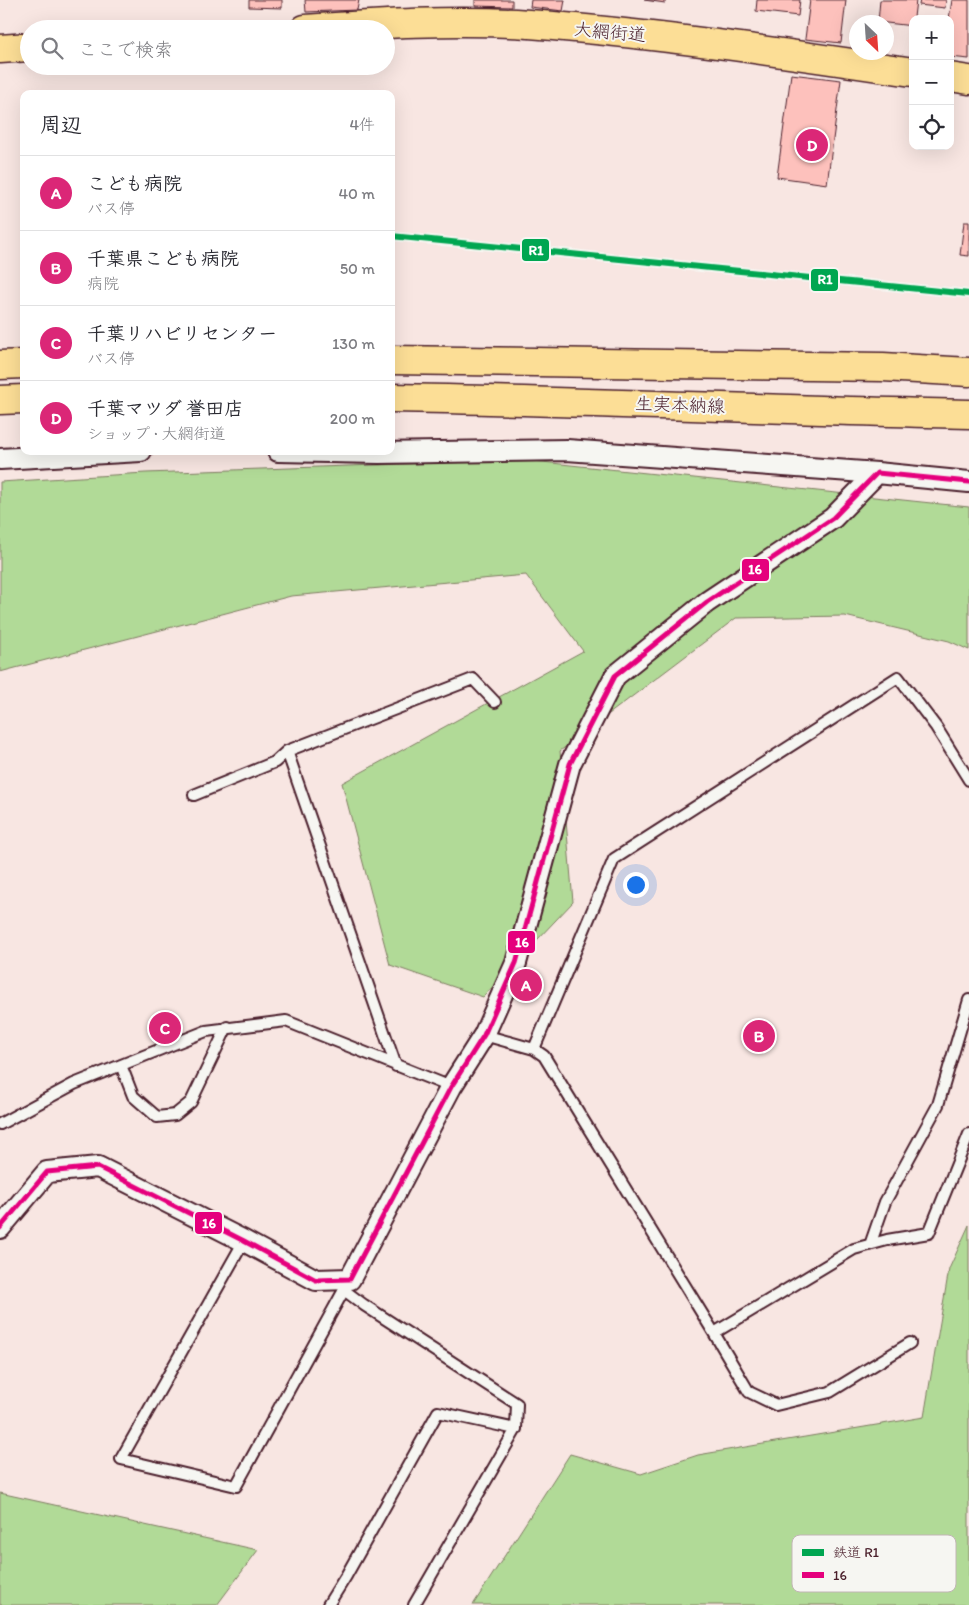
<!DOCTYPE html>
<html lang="ja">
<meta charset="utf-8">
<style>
body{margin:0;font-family:Itim,"Klee One",sans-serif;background:#f7f7f7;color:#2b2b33}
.controls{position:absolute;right:15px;top:15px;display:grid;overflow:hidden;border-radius:10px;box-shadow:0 5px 20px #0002}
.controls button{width:45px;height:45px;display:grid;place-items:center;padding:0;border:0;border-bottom:1px solid #e1e1e2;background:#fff;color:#2b2b33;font:25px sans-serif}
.compass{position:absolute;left:849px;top:15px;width:45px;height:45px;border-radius:50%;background:#fff;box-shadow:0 5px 20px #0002;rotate:155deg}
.you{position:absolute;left:635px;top:884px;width:18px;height:18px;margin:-12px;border:4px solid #fff;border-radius:50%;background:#1a73e8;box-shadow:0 0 0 8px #1a73e833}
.badge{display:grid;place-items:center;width:32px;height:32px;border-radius:50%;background:#db2777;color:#fff;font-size:16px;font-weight:700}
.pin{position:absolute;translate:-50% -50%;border:2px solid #fff;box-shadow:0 1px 5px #0006}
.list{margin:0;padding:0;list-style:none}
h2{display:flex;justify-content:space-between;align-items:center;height:65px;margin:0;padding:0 20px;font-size:21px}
h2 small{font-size:16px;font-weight:400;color:#7c7c81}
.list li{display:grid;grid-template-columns:32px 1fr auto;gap:15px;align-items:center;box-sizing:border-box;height:75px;padding:0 20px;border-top:1px solid #e1e1e2}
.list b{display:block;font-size:19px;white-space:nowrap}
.list p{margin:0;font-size:16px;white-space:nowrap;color:#7c7c81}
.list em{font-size:16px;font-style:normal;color:#7c7c81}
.icon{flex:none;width:28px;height:28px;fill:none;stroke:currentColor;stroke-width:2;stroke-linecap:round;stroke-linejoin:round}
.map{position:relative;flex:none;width:969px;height:1605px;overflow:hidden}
.search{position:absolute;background:#fff;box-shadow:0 5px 20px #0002;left:20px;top:20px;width:375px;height:55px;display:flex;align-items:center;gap:12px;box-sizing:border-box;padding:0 18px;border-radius:28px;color:#7c7c81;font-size:19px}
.panel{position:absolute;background:#fff;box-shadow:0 5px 20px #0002;left:20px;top:90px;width:375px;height:365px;border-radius:10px}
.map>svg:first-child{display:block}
</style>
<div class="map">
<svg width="969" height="1605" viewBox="0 0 969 1605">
<rect width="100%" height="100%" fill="#f8e6e2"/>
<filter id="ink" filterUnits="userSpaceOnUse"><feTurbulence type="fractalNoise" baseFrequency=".02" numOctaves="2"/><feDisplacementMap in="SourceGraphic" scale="10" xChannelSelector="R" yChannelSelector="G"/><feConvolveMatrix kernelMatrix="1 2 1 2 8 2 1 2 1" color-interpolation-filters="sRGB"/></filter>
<g filter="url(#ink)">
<!-- green -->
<path fill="#b1da97" stroke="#7e7c61" d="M523 460 969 507V650L949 641 845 616 736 618 560 751 573 902 483 997 390 965 342 783 583 651 526 575 291 596 0 672V482L145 473Z
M969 1225V1605H473L570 1454 641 1474 698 1455 924 1417 949 1269Z
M0 1493 258 1550 217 1605H0Z"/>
<!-- building -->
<path fill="#fdc1bc" stroke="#4a1f2b" d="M249 0H282V8L249 7Z
M305 0H359L357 10 306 12Z
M475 0H512V7L475 6Z
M531 0H565L563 11 530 7Z
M644 0H665V3Z
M757 0H800L798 16 756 11Z
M810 0H846L841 43 805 39Z
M880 0H916L913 26 878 22Z
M920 0H946L945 8 919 5Z
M952 0H969V59L950 57V19H949Z
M791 74 841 80 827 184 777 177Z
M964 222H969V256L960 255Z"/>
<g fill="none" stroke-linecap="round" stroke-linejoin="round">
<defs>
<path id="lane" d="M287 751 396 1066
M194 795 275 762 287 751 473 679 495 702
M484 1035 534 1049 544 1056 714 1333 749 1392 776 1405 830 1392 910 1343
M534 1049 614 859 898 677 936 727 969 780
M121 1065 133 1096 157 1117 175 1115 191 1102 227 1027
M0 1124 74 1084 206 1031 286 1021 451 1087
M244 1241 121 1459 236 1486 350 1279
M870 1245 885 1202 938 1105 969 1000
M344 1290 364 1305 517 1404 516 1429 414 1605
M714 1333 854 1249 887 1240 929 1233 969 1134
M328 1605 346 1576 438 1412 516 1429"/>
<path id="street" d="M278 451 379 453 567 450 877 473
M0 459 141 451
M0 1228 47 1172 98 1167 244 1241 316 1280 350 1279 451 1087 484 1035 516 963 570 764 615 676 707 602 833 518 877 473 969 482"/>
<path id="primary" d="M305 29C379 24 454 19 529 24 658 34 785 53 913 72
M0 49 29 47
M950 77 969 80
M391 360 883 367 969 372
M0 365 24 364
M391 398C584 401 776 410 969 414
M0 400 24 399"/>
</defs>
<!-- lane casing -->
<use href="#lane" stroke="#4a1f2b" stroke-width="14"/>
<!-- street casing -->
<use href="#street" stroke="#4a1f2b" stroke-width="24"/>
<!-- primary casing -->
<use href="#primary" stroke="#4a1f2b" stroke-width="31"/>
<!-- lane -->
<use href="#lane" stroke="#f6f6f2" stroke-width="10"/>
<!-- street -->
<use href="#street" stroke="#f6f6f2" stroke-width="20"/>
<!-- primary -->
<use href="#primary" stroke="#fcde96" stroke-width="28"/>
<defs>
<path id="bus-1" d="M0 1228 47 1172 98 1167 244 1241 316 1280 350 1279 451 1087 484 1035 516 963 570 764 615 676 707 602 833 518 877 473 969 482"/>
</defs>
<!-- bus-1 casing -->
<use href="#bus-1" stroke="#f6f6f2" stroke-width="9"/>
<!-- bus-1 -->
<use href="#bus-1" stroke="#e5007d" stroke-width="5"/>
<defs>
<path id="rail-1" d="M391 236 969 294"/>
</defs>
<!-- rail-1 casing -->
<use href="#rail-1" stroke="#f6f6f2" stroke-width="10"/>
<!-- rail-1 -->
<use href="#rail-1" stroke="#00a651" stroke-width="6"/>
</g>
</g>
<g text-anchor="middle" stroke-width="4" stroke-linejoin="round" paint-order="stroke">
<!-- street labels -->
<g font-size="18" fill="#4a1f2b" stroke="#f6f6f2">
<text transform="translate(610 32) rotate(5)" y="6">大網街道</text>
<text transform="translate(680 405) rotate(2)" y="6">生実本納線</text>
</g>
</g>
<!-- legend -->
<rect x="792" y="1535" width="164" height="57" rx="8" fill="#f6f6f2" stroke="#c2b6b6" stroke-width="1"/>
<rect x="802" y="1549" width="22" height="7" fill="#00a651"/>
<rect x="802" y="1572" width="22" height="6" fill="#e5007d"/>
<g font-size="14" fill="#4a1f2b">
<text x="833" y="1557">鉄道 R1</text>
<text x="833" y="1580">16</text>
</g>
<g stroke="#f6f6f2" stroke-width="2">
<rect x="521" y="238" width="29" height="24" rx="5" fill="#00a651"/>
<rect x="810" y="268" width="29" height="24" rx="5" fill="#00a651"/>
<rect x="741" y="558" width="29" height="24" rx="5" fill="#e5007d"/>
<rect x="507" y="930" width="29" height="24" rx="5" fill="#e5007d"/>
<rect x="194" y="1211" width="29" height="24" rx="5" fill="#e5007d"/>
</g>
<g font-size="14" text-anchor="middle" font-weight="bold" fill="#fff">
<text x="536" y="255">R1</text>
<text x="825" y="284">R1</text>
<text x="755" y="574">16</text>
<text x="522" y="947">16</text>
<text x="209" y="1228">16</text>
</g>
</svg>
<div class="controls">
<button>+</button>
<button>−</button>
<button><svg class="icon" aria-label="locate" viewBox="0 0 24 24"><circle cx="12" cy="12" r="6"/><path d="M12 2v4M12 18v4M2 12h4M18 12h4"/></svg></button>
</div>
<svg class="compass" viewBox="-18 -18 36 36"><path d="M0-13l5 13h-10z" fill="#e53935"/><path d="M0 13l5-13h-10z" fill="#7c7c81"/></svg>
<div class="you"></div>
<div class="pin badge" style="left:526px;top:985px">A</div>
<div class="pin badge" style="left:759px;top:1036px">B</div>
<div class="pin badge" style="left:165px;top:1028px">C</div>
<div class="pin badge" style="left:812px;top:145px">D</div>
<div class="search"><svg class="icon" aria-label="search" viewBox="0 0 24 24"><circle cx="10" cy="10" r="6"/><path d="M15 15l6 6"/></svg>ここで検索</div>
<section class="panel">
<h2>周辺<small>4件</small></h2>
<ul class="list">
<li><span class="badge">A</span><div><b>こども病院</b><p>バス停</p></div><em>40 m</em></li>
<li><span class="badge">B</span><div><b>千葉県こども病院</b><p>病院</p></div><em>50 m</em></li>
<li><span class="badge">C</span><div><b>千葉リハビリセンター</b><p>バス停</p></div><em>130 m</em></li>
<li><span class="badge">D</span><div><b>千葉マツダ 誉田店</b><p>ショップ · 大網街道</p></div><em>200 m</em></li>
</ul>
</section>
</div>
